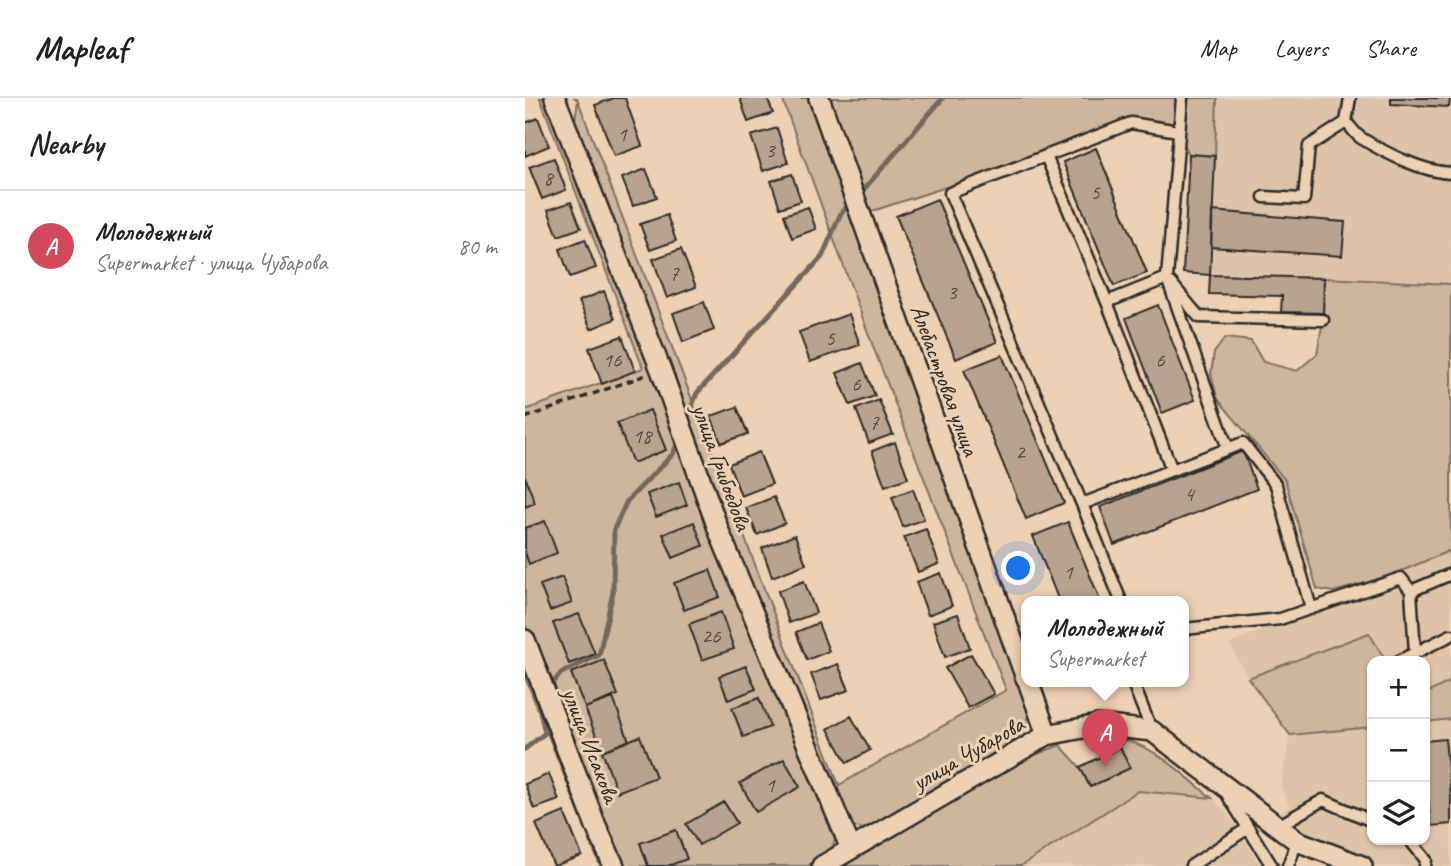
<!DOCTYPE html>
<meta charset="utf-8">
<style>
body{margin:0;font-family:Caveat,sans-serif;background:#f2f2f2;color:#222}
.controls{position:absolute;right:21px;bottom:21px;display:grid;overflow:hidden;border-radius:14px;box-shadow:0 2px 5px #0004}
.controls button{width:63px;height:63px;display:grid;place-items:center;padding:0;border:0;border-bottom:2px solid #e0e0e0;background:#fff;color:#222;font:35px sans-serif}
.you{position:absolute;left:494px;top:471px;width:24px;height:24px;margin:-18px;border:5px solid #fff;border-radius:50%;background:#1a73e8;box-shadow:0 0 0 10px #1a73e833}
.badge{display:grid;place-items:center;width:46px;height:46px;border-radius:50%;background:#d1495b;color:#fff;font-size:23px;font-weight:700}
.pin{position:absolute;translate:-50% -58px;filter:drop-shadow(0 2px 4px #0008)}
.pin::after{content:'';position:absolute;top:37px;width:24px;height:21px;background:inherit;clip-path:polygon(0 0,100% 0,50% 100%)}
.popup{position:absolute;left:496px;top:498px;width:168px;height:91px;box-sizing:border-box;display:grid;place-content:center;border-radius:14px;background:#fff;filter:drop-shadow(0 2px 5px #0005);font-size:23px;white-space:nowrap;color:#767676}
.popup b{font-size:26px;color:#222}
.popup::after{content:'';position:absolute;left:50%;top:100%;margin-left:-14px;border:14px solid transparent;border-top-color:#fff}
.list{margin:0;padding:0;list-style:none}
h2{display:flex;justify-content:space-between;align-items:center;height:91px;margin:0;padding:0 28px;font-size:30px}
h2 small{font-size:23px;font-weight:400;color:#767676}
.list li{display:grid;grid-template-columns:46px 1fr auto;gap:21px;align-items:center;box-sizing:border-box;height:112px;padding:0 28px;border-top:2px solid #e0e0e0}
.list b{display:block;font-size:26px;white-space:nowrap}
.list p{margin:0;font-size:23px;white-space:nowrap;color:#767676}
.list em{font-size:23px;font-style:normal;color:#767676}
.icon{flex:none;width:38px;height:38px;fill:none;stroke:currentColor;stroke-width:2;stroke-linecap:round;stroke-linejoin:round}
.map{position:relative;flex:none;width:926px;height:768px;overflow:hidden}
header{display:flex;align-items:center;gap:42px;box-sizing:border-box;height:98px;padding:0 35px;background:#fff;border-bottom:2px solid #e0e0e0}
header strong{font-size:33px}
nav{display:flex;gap:38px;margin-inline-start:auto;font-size:24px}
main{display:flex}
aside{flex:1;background:#fff}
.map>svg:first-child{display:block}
</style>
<header>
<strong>Mapleaf</strong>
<nav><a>Map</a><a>Layers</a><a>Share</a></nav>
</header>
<main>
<aside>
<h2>Nearby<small></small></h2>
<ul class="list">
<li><span class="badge">A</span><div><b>Молодежный</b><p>Supermarket · улица Чубарова</p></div><em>80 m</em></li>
</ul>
</aside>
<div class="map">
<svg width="926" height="768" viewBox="0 0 926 768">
<rect width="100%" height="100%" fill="#edd1b4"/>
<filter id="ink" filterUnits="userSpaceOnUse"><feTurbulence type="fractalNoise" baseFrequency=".0143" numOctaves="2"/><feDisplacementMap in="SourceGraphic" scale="14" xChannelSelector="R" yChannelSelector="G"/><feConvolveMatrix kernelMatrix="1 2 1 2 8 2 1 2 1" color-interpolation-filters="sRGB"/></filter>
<g filter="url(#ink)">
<!-- built -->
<path fill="#ddc3a9" d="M692 0H926V186L685 177Z
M926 452V583L900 596V563H861L844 535 723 580 705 546Z
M926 621V768H837L743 721 765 709 756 689 765 637 847 629V742H900V624Z
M613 693 687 700 708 723 736 768H496Z"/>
<!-- green -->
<path fill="#ceb69e" stroke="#7c7064" stroke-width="2" d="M15 0H21L311 738 306 753 282 768H95L73 722 0 526V312L118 270Z
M50 0H52L314 687 481 592 349 251 257 0H285L298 40 297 0H692L690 58 664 56 653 33 606 29 332 118 502 604C506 623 500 633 486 647L339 731 326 728 201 434 49 28 53 2Z
M799 180 926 186V452L865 478 808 494 792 491 760 382 692 300 686 276 689 255 700 240 726 243 738 264 772 273 792 256 798 222Z
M844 535 861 563H847V629L765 637 723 580Z
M0 557 83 768H75L0 579Z
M926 583V621L900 624V596Z
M600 642C634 651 661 679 687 700L613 693 496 768H314L498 662 535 647 555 669 565 689 605 670 595 649Z"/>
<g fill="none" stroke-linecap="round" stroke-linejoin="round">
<!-- stream -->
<path stroke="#73685e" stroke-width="5" d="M333 98 418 0
M161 323 172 295 297 159 316 115 326 105
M23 592 36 575 74 557 88 494 89 431 102 403 148 356 155 339
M0 651 20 635 13 605 17 599"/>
</g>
<!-- building -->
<path fill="#b7a38f" stroke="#2b2b2b" stroke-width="2" d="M89 0H100L117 48 89 58 70 7Z
M215 0H242L248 15 223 24Z
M866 0H925L924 9 866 6Z
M13 20 24 48 0 58V25Z
M252 30 263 65 238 73 226 38Z
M571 50 622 175 589 188 538 64Z
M664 56 690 58 685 177 658 175Z
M29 60 41 92 17 101 4 69Z
M121 71 132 99 108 108 97 80Z
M267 76 276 103 255 110 246 83Z
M412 101 472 244 431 261 371 118Z
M46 104 56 130 33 138 23 112Z
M283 109 291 131 267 140 259 117Z
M687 113 820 124 817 158 686 149Z
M142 117 151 143 125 152 115 126Z
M60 141 71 170 45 179 35 151Z
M156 151 171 189 142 200 128 161Z
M685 177 799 180 798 215 756 214 757 198 684 196Z
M79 193 90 221 66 231 54 203Z
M179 204 189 232 158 244 148 215Z
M633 207 670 302 637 315 601 220Z
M324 216 335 247 285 264 274 234Z
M97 238 110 273 77 286 64 250Z
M477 257 539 405 501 421 439 272Z
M337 265 350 298 325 307 312 275Z
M354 302 368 336 344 345 331 311Z
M212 309 223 336 196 345 186 318Z
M125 312 141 352 108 365 92 325Z
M370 344 383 380 360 388 347 353Z
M718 353 732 391 589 447 575 409Z
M234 354 247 386 216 398 204 366Z
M0 378 10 405 0 409Z
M154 384 162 407 131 419 122 396Z
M388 391 399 421 378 429 367 399Z
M249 399 260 425 232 437 221 410Z
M20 423 32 455 4 466 0 454V430Z
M169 424 178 448 148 460 138 436Z
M543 424 573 497 575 503H534L508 438Z
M401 431 414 466 393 474 379 439Z
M270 437 281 466 247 479 237 450Z
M185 472 195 499 159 512 149 485Z
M416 475 427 508 403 517 391 484Z
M37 479 47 505 25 513 15 487Z
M279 483 291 515 264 525 253 493Z
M196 514 209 551 177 562 164 526Z
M54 516 70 556 44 566 28 525Z
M433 516 445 550 420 559 408 524Z
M293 525 304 553 282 562 271 534Z
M446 556 469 596 443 610 420 570Z
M79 562 93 597 60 610 46 575Z
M313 566 324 592 296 602 286 576Z
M221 568 231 591 203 602 194 578Z
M88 600 104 643 77 653 60 610Z
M234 600 245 629 218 639 207 610Z
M326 618 345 652 322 665 303 631Z
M115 638 131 679 92 694 77 653Z
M920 641 926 699V726L906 728 903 702H900V643Z
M595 649 605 670 565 689 555 669Z
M259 661 275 689 231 714 215 685Z
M24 676 34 702 9 711 0 686Z
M199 704 212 725 174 747 161 726Z
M39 714 57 758 29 768 11 726Z
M151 732 162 761 143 768H123L115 745Z"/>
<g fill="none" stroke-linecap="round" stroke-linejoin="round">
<defs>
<path id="service" d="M657 0 642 180 703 351
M821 24 825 0
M653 33 606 25 425 95 557 406 718 345 751 387 786 510
M521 58 582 204
M739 99 779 101 784 48 821 24C826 29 830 36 836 40 860 55 898 74 926 75
M642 180 582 204 647 372
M646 185 674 219 798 222
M557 406 596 503
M886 493 926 476
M659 531 755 521 876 480 886 493 890 554
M874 563 926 537
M607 583 627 633
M703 698 747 768
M753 728 798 702 847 723
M885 742 901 762 900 768
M666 768 723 730
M763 768 772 743"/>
<path id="minor" d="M30 0 136 272 195 436 326 751
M294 0 501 580
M0 542 71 728 89 768
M503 583 522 637
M297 768 522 637 573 627 627 633 772 743 837 768"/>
</defs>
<!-- service casing -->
<use href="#service" stroke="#2b2b2b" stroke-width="15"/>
<!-- minor casing -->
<use href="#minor" stroke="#2b2b2b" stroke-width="24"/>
<!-- path -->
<path stroke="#2b2b2b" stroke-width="3.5" stroke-dasharray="7 5" stroke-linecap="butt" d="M0 320 121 277"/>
<!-- service -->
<use href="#service" stroke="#edd1b4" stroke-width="10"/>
<!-- minor -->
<use href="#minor" stroke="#edd1b4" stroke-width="19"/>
</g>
</g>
<g text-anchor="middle" stroke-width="6" stroke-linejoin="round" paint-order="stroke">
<!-- number labels -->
<g font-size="21" fill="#4e4944">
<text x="97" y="43">1</text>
<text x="245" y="59">3</text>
<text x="23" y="87">8</text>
<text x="570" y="101">5</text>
<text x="149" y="182">7</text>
<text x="427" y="201">3</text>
<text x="305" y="247">5</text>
<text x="87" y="269">16</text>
<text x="635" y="269">6</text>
<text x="331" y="293">6</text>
<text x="349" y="331">7</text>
<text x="117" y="345">18</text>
<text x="495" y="361">2</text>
<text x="664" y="403">4</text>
<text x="543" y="481">1</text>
<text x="186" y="545">26</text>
<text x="245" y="694">1</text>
</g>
<!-- street labels -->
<g font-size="24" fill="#2b2b2b" stroke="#edd1b4">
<text transform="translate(420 282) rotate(70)" y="8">Алебастровая улица</text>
<text transform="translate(197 369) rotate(70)" y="8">улица Грибоедова</text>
<text transform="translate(66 647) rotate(69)" y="8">улица Исакова</text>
<text transform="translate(443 655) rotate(-30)" y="8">улица Чубарова</text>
</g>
</g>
</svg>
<div class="controls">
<button>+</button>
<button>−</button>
<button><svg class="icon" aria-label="layers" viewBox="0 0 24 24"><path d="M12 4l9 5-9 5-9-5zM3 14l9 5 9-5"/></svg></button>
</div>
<div class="you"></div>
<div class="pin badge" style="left:580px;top:669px">A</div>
<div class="popup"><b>Молодежный</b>Supermarket</div>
</div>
</main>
